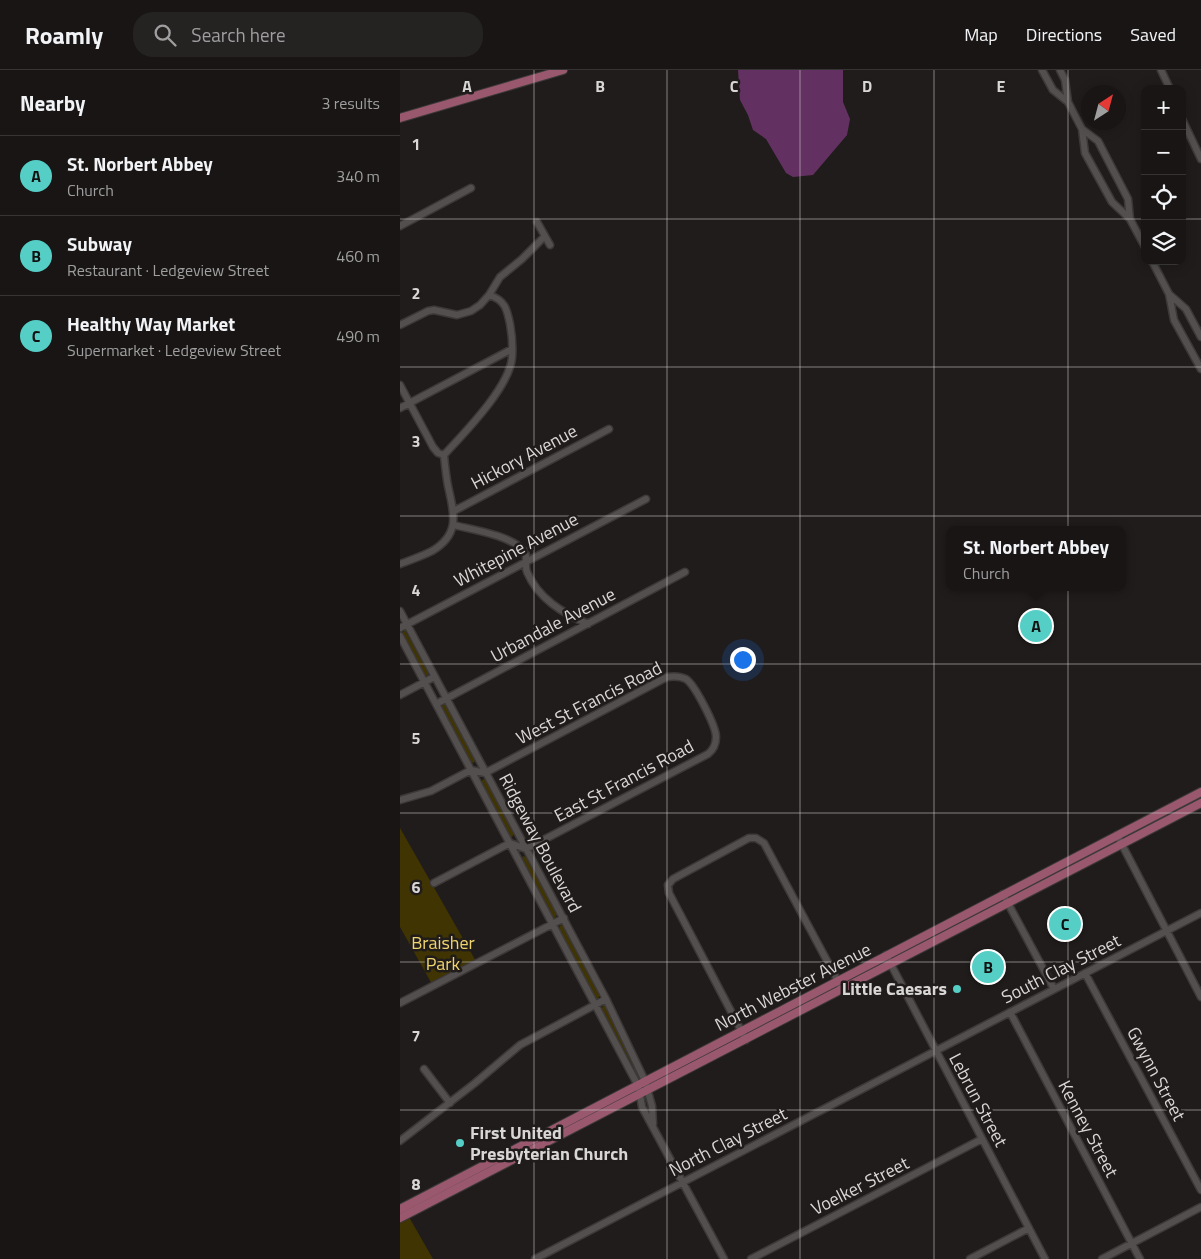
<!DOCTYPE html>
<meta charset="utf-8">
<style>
body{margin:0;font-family:"Titillium Web",sans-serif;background:#252222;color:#f1f3f6}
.controls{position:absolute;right:15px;top:15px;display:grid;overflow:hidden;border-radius:10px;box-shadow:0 2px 12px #0003}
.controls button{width:45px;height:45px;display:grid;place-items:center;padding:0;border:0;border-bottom:1px solid #363434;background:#181514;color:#f1f3f6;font:25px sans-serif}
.compass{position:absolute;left:681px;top:15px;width:45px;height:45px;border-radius:50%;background:#181514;box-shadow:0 2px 12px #0003;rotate:36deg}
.you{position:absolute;left:342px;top:589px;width:18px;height:18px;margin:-12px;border:4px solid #fff;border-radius:50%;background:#1a73e8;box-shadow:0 0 0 8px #1a73e833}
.badge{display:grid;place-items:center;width:32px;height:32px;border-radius:50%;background:#55cec5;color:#111;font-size:16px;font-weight:700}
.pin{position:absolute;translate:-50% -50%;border:2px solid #fff;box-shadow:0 1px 5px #0006}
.popup{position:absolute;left:546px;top:456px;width:180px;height:65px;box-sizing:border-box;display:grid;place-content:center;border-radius:10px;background:#181514;filter:drop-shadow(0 1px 4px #0005);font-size:16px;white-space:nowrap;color:#9f9fa0}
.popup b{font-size:19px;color:#f1f3f6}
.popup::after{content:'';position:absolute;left:50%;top:100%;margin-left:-10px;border:10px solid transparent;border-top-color:#181514}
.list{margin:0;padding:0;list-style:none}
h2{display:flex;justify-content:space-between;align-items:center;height:65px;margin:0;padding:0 20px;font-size:21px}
h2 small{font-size:16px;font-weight:400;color:#9f9fa0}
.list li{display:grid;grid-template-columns:32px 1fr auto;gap:15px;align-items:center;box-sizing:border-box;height:80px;padding:0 20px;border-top:1px solid #363434}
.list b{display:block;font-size:19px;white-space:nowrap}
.list p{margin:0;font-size:16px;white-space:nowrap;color:#9f9fa0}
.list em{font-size:16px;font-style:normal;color:#9f9fa0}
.icon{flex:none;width:28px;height:28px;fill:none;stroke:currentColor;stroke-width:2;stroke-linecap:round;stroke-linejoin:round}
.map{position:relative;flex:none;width:801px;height:1189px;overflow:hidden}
header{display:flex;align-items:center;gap:30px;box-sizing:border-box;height:70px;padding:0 25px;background:#181514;border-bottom:1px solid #363434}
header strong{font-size:24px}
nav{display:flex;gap:28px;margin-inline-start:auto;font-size:18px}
.search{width:350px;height:45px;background:#252222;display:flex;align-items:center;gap:12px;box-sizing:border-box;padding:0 18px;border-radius:20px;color:#9f9fa0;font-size:19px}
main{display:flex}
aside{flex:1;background:#181514}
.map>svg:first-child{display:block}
</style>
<header>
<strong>Roamly</strong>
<div class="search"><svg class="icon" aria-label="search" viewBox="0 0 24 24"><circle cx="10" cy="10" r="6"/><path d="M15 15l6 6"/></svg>Search here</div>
<nav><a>Map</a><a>Directions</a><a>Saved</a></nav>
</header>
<main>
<aside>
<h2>Nearby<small>3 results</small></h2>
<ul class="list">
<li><span class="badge">A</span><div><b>St. Norbert Abbey</b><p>Church</p></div><em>340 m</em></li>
<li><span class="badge">B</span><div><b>Subway</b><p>Restaurant · Ledgeview Street</p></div><em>460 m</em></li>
<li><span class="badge">C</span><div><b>Healthy Way Market</b><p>Supermarket · Ledgeview Street</p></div><em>490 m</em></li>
</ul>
</aside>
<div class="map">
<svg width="801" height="1189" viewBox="0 0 801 1189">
<rect width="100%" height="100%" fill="#201c1b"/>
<!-- green -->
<path fill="#3f3402" d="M5 560 28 602V606L24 605 2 563Z
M44 634 46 636 75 690 74 693 71 692 42 638V636Z
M83 709 86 710 114 764 112 767 110 766 81 712Z
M0 758 77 893 33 916 0 857Z
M123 786 126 787 157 844 155 848 153 847 122 788Z
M160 855 163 856 200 925 198 929 195 928 159 859Z
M204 935 206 936 239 1007 201 939Z
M9 1147 33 1189H0V1152Z"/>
<!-- water -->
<path fill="#633161" d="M338 0H443V32L450 49 447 65 413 105 393 107 386 103 366 69 353 60 348 45 340 30Z"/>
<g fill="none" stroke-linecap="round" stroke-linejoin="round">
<defs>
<path id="minor" d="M642 0 653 20 668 32
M660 0 665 10 668 32 682 59 698 71 728 129 730 149 745 177
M761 0 770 19
M782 49 801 89
M682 59 685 83 712 132 730 149
M137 152 150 175
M0 156 71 118
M752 191 769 224 786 239 801 267
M769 224 774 250 801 299
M0 255 28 241 34 240 57 245 71 241 80 235 89 225 100 207 122 189 145 166
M0 315 33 377 38 383 44 385C45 395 46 406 48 416 54 443 61 464 32 481 22 486 11 490 0 494
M0 338 112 279
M44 385C64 363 109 318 112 288 113 277 112 265 110 254 107 239 105 230 89 225
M54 441 209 359
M54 455C74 460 109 465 123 480 129 485 124 495 127 502 138 528 162 543 188 554
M0 541 206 929 245 1011 252 1036 253 1054
M0 558 246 429
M0 566 235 1010 239 1019 242 1037 324 1189
M0 625 34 607
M36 634 285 502
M0 730 31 721 71 700 85 703 267 607C273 606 280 606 286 609 295 615 316 656 316 667 316 674 313 680 308 684L126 779 110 773 34 813
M717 765 801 927
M603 824 654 919
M486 885 645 1189
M685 903 801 1120
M0 933 164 848
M610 942 740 1189
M346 970 269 823 268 815 273 809 349 768H356L364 773 440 915
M24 999 50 1033
M0 1071 75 1013 120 975 206 929
M135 1189 801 843
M351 1189 582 1069
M570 1189 629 1158
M702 1189 801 1137"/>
<path id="major" d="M0 48 163 0
M0 1139 801 722
M0 1148 801 733"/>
</defs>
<!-- minor casing -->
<use href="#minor" stroke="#3c3938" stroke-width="9"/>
<!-- major casing -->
<use href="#major" stroke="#3c3938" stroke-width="10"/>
<!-- minor -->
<use href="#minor" stroke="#544f4f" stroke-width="6"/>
<!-- major -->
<use href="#major" stroke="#99586e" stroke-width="8"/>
</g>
<!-- grid -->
<path fill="none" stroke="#d9d6d6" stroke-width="1" stroke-opacity="0.55" d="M134 0V1189M267 0V1189M400 0V1189M534 0V1189M668 0V1189M0 149H745M782 149H801M0 297H801M0 446H801M0 594H801M0 743H801M0 892H801M0 1040H801"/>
<!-- markers -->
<g fill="#55cec5" stroke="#201c1b" stroke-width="2">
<circle cx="557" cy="919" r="5"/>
<circle cx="60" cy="1073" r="5"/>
</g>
<g text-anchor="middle" stroke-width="5" stroke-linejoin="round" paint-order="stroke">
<!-- street labels -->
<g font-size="18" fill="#d9d6d6" stroke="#201c1b">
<text transform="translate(124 387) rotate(-28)" y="6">Hickory Avenue</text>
<text transform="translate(116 480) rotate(-28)" y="6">Whitepine Avenue</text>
<text transform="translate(153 555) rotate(-28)" y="6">Urbandale Avenue</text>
<text transform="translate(189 633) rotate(-27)" y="6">West St Francis Road</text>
<text transform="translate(224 711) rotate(-28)" y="6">East St Francis Road</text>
<text transform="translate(140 773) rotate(62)" y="6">Ridgeway Boulevard</text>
<text transform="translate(661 899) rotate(-27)" y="6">South Clay Street</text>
<text transform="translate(393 917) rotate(-27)" y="6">North Webster Avenue</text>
<text transform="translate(756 1004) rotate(62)" y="6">Gwynn Street</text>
<text transform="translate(578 1030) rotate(62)" y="6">Lebrun Street</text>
<text transform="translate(688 1059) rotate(62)" y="6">Kenney Street</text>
<text transform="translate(328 1072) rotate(-27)" y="6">North Clay Street</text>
<text transform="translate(460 1116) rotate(-27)" y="6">Voelker Street</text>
</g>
<!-- park labels -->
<g font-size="18" fill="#f0d46c" stroke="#201c1b">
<text x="43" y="879">Braisher<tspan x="43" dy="21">Park</tspan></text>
</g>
<!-- poi labels -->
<g font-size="18" font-weight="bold" fill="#d9d6d6" stroke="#201c1b" text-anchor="end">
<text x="547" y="925">Little Caesars</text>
<text x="70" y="1069" text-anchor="start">First United<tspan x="70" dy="21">Presbyterian Church</tspan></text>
</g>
</g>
<g font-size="16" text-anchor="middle" font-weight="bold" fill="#d9d6d6" stroke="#201c1b" stroke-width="5" stroke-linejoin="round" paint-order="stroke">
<text x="67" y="22">A</text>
<text x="200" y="22">B</text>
<text x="334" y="22">C</text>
<text x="467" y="22">D</text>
<text x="601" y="22">E</text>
<text x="16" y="80">1</text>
<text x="16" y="229">2</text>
<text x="16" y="377">3</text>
<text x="16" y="526">4</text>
<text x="16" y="674">5</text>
<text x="16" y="823">6</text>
<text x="16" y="972">7</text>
<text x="16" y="1120">8</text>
</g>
</svg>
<div class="controls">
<button>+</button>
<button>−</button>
<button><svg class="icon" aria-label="locate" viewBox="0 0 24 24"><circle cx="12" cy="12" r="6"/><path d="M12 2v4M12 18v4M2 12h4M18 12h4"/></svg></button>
<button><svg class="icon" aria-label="layers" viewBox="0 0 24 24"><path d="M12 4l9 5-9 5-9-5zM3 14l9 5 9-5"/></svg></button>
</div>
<svg class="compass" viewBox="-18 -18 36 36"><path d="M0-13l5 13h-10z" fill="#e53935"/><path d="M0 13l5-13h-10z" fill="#9f9fa0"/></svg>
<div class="you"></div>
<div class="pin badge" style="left:636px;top:556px">A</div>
<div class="popup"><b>St. Norbert Abbey</b>Church</div>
<div class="pin badge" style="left:588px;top:897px">B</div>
<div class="pin badge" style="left:665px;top:854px">C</div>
</div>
</main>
